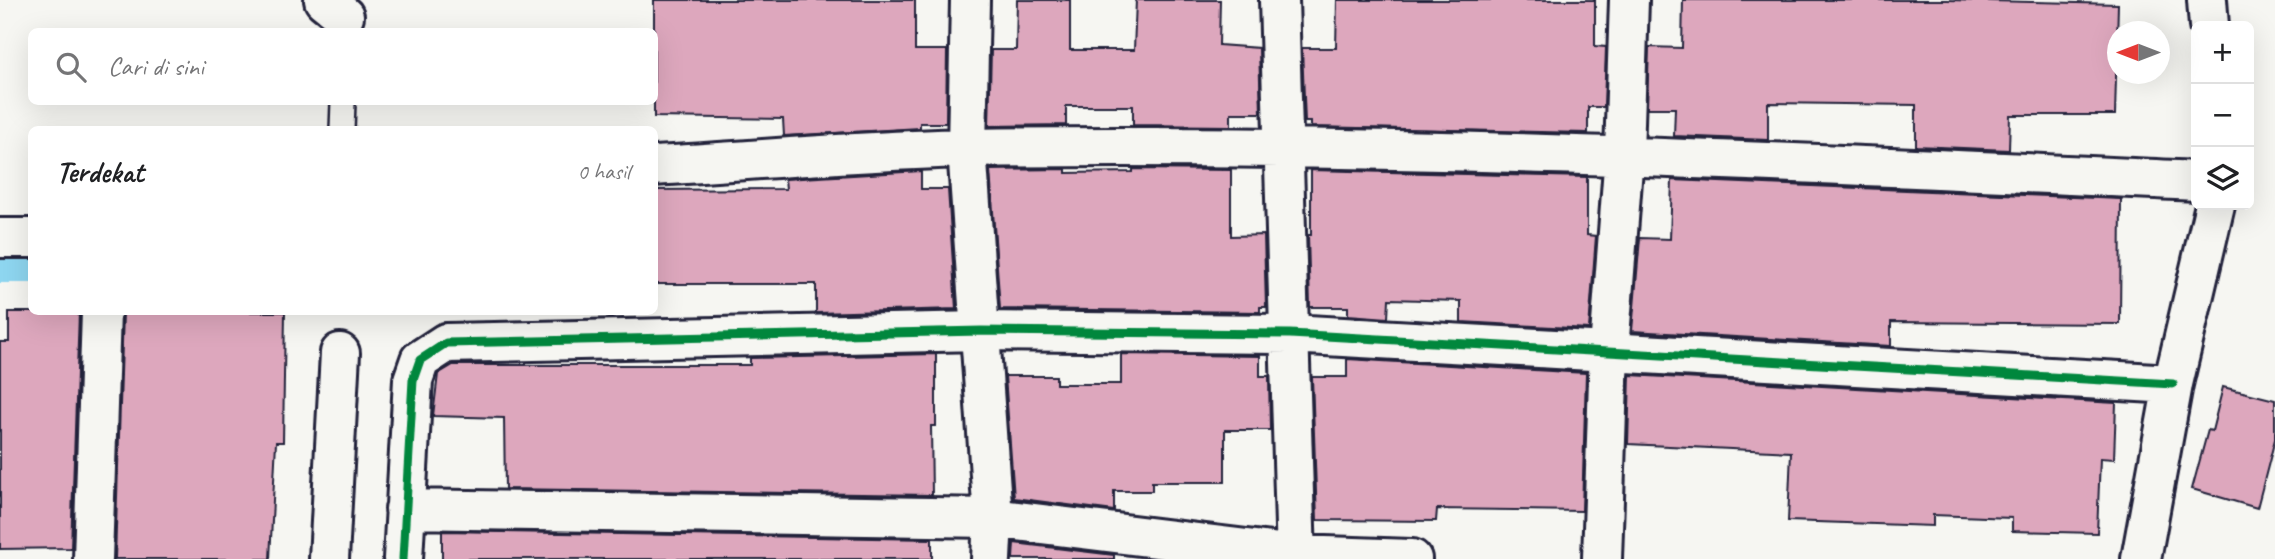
<!DOCTYPE html>
<html lang="id">
<meta charset="utf-8">
<style>
body{margin:0;font-family:Caveat,sans-serif;background:#f2f2f2;color:#202124}
.controls{position:absolute;right:21px;top:21px;display:grid;overflow:hidden;border-radius:10px;box-shadow:0 7px 28px #0002}
.controls button{width:63px;height:63px;display:grid;place-items:center;padding:0;border:0;border-bottom:2px solid #e0e0e0;background:#fff;color:#202124;font:35px sans-serif}
.compass{position:absolute;left:2107px;top:21px;width:63px;height:63px;border-radius:50%;background:#fff;box-shadow:0 7px 28px #0002;rotate:270deg}
.list{margin:0;padding:0;list-style:none}
h2{display:flex;justify-content:space-between;align-items:center;height:91px;margin:0;padding:0 28px;font-size:30px}
h2 small{font-size:23px;font-weight:400;color:#757577}
.icon{flex:none;width:38px;height:38px;fill:none;stroke:currentColor;stroke-width:2;stroke-linecap:round;stroke-linejoin:round}
.map{position:relative;flex:none;width:2275px;height:559px;overflow:hidden}
.search{position:absolute;background:#fff;box-shadow:0 7px 28px #0002;left:28px;top:28px;width:630px;height:77px;display:flex;align-items:center;gap:18px;box-sizing:border-box;padding:0 24px;border-radius:10px;color:#757577;font-size:26px}
.panel{position:absolute;background:#fff;box-shadow:0 7px 28px #0002;left:28px;top:126px;width:630px;height:189px;border-radius:10px}
.map>svg:first-child{display:block}
</style>
<div class="map">
<svg width="2275" height="559" viewBox="0 0 2275 559">
<rect width="100%" height="100%" fill="#f6f6f2"/>
<filter id="ink" filterUnits="userSpaceOnUse"><feTurbulence type="fractalNoise" baseFrequency=".0143" numOctaves="2"/><feDisplacementMap in="SourceGraphic" scale="14" xChannelSelector="R" yChannelSelector="G"/><feConvolveMatrix kernelMatrix="1 2 1 2 8 2 1 2 1" color-interpolation-filters="sRGB"/></filter>
<g filter="url(#ink)">
<g fill="none" stroke-linecap="round" stroke-linejoin="round">
<!-- canal -->
<path stroke="#8ed6f0" stroke-width="46" d="M0 260H32"/>
</g>
<!-- building -->
<path fill="#dda7bd" stroke="#22223b" stroke-width="2" d="M654 0H915V50H947L946 123H920V128L784 136 783 119 654 117Z
M1017 0H1070V50H1134L1136 0H1220L1219 45 1259 48 1261 113H1231V126L1133 125V106H1066V125L989 126 991 50H1016Z
M1337 0H1595V46L1606 47 1604 107H1588V133L1311 127V122H1305L1302 48H1336Z
M1683 0H1947L2118 4 2115 115H2010L2009 150 1916 146V105L1768 103V140L1674 136 1675 108H1647L1649 47 1682 48Z
M1066 169V173L1133 172V169L1231 170V236L1264 235 1266 307H1260V312L1000 309 990 170Z
M1311 170 1587 177V235L1596 236 1589 329 1461 322V301L1389 299 1388 318 1348 315V307H1310L1308 235H1311Z
M921 171V189H948L956 309 816 313V284H654V190L786 189 785 179Z
M1672 180 2121 199 2120 324 1891 322V346L1632 331 1640 238 1670 239Z
M9 312H79L71 548 0 549V342H9Z
M123 312H285L283 442H276L270 559H115Z
M936 354V426H931L932 495 505 489 504 418 433 416 438 374 453 365H750V358Z
M1121 354 1260 356V376H1269L1270 430H1225V482H1152V491H1114V511L1014 498 1005 376H1056V384H1121Z
M1347 359 1586 373 1582 511 1437 509 1436 521 1317 520 1312 377H1347Z
M1630 375 2116 403 2114 459 2100 458 2097 533 2012 531V518L1933 515V526L1788 521 1791 452 1628 444Z
M2223 387 2275 400V439L2257 508 2192 489 2208 430 2212 431Z
M442 531 932 539V559H442Z
M1014 543 1114 555V559H1013Z"/>
<g fill="none" stroke-linecap="round" stroke-linejoin="round">
<defs>
<path id="lane" d="M342 130 343 102"/>
<path id="street" d="M324 0 344 16
M970 0 967 148 993 518 991 559
M1279 0 1296 559
M2207 0 2209 26
M654 166C760 160 866 150 972 148 1381 142 1788 162 2196 181
M0 238H32
M405 509 993 518 1296 555 1412 559
M93 559 101 312
M329 559 340 353
M403 559 413 380 420 360 446 343 981 331 1290 334 2173 384
M1602 559 1609 350 1624 154 1629 0
M2141 559 2173 384 2215 205"/>
</defs>
<!-- lane casing -->
<use href="#lane" stroke="#22223b" stroke-width="28"/>
<!-- street casing -->
<use href="#street" stroke="#22223b" stroke-width="44"/>
<!-- lane -->
<use href="#lane" stroke="#f6f6f2" stroke-width="23"/>
<!-- street -->
<use href="#street" stroke="#f6f6f2" stroke-width="38"/>
<defs>
<path id="cycleway" d="M403 559 413 380 420 360 446 343 981 331 1290 334 2173 384"/>
</defs>
<!-- cycleway casing -->
<use href="#cycleway" stroke="#f6f6f2" stroke-width="13"/>
<!-- cycleway -->
<use href="#cycleway" stroke="#00873e" stroke-width="9"/>
</g>
</g>
</svg>
<div class="controls">
<button>+</button>
<button>−</button>
<button><svg class="icon" aria-label="layers" viewBox="0 0 24 24"><path d="M12 4l9 5-9 5-9-5zM3 14l9 5 9-5"/></svg></button>
</div>
<svg class="compass" viewBox="-18 -18 36 36"><path d="M0-13l5 13h-10z" fill="#e53935"/><path d="M0 13l5-13h-10z" fill="#757577"/></svg>
<div class="search"><svg class="icon" aria-label="search" viewBox="0 0 24 24"><circle cx="10" cy="10" r="6"/><path d="M15 15l6 6"/></svg>Cari di sini</div>
<section class="panel">
<h2>Terdekat<small>0 hasil</small></h2>
<ul class="list">
</ul>
</section>
</div>
